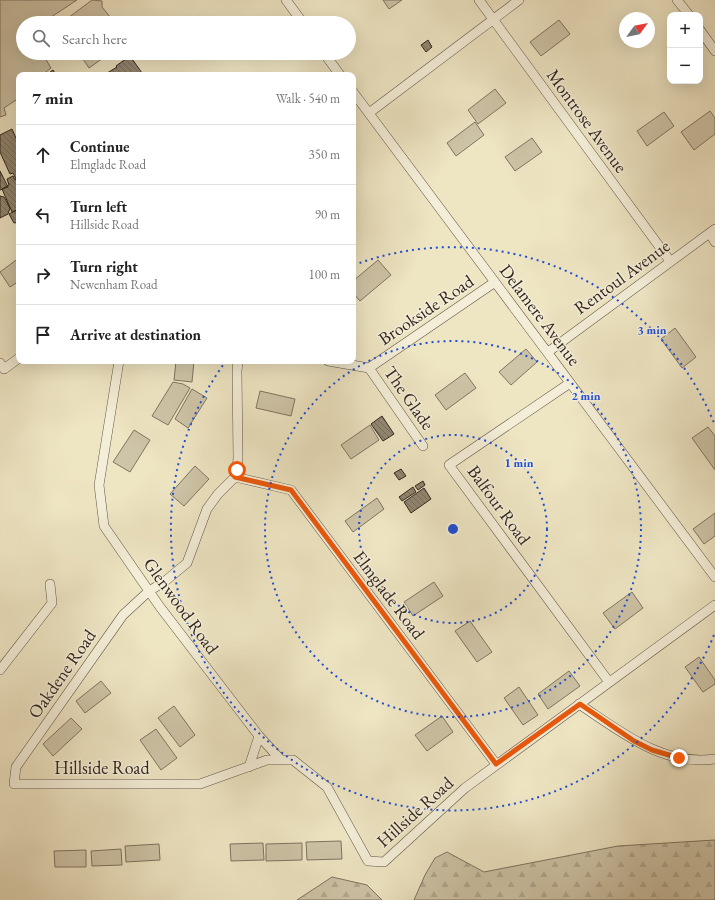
<!DOCTYPE html>
<meta charset="utf-8">
<style>
body{margin:0;font-family:"EB Garamond",serif;background:#f2f2f2;color:#222}
.controls{position:absolute;right:12px;top:12px;display:grid;overflow:hidden;border-radius:8px;box-shadow:0 4px 16px #0002}
.controls button{width:36px;height:36px;display:grid;place-items:center;padding:0;border:0;border-bottom:1px solid #e0e0e0;background:#fff;color:#222;font:20px sans-serif}
.compass{position:absolute;left:619px;top:12px;width:36px;height:36px;border-radius:50%;background:#fff;box-shadow:0 4px 16px #0002;rotate:57deg}
.stop{position:absolute;width:12px;height:12px;margin:-9px;border:3px solid #ea580c;border-radius:50%;background:#fff}
.stop.end{background:#ea580c;border-color:#fff;box-shadow:0 1px 4px #0008}
.list{margin:0;padding:0;list-style:none}
h2{display:flex;justify-content:space-between;align-items:center;height:52px;margin:0;padding:0 16px;font-size:17px}
h2 small{font-size:13px;font-weight:400;color:#767676}
.list li{display:grid;grid-template-columns:26px 1fr auto;gap:12px;align-items:center;box-sizing:border-box;height:60px;padding:0 16px;border-top:1px solid #e0e0e0}
.list b{display:block;font-size:15px;white-space:nowrap}
.list p{margin:0;font-size:13px;white-space:nowrap;color:#767676}
.list em{font-size:13px;font-style:normal;color:#767676}
.icon{flex:none;width:22px;height:22px;fill:none;stroke:currentColor;stroke-width:2;stroke-linecap:round;stroke-linejoin:round}
.map{position:relative;flex:none;width:715px;height:900px;overflow:hidden}
.search{position:absolute;background:#fff;box-shadow:0 4px 16px #0002;left:16px;top:16px;width:340px;height:44px;display:flex;align-items:center;gap:10px;box-sizing:border-box;padding:0 14px;border-radius:22px;color:#767676;font-size:15px}
.panel{position:absolute;background:#fff;box-shadow:0 4px 16px #0002;left:16px;top:72px;width:340px;height:292px;border-radius:8px}
.map>svg:first-child{display:block}
</style>
<div class="map">
<svg width="715" height="900" viewBox="0 0 715 900">
<defs>
<pattern id="forest-firs" width="22" height="20" patternUnits="userSpaceOnUse"><rect width="22" height="20" fill="#cec4a7"/><path d="M5 1l3.5 6h-7zM16 11l3.5 6h-7z" fill="#b1a88f"/></pattern>
<pattern id="building-back-hatch" width="6" height="6" patternUnits="userSpaceOnUse"><rect width="6" height="6" fill="#928874"/><path d="M-1 5l2 2M0 0l6 6M5-1l2 2" fill="none" stroke="#786f5f"/></pattern>
</defs>
<rect width="100%" height="100%" fill="#eee5c3"/>
<filter id="stains"><feTurbulence type="fractalNoise" baseFrequency=".005" numOctaves="4"/><feColorMatrix values="0 0 0 0 .2 0 0 0 0 .09 0 0 0 0 .02 0 0 0 .5 -.17"/></filter>
<radialGradient id="worn" r=".72"><stop offset=".6" stop-color="#630" stop-opacity="0"/><stop offset="1" stop-color="#630" stop-opacity=".3"/></radialGradient>
<!-- grass -->
<path fill="#cec4a7" stroke="#7e7462" d="M0 0H77L42 23H23V53H42L51 68 42 75H19V92L18 93 19 98 4 108 6 115 0 117Z
M92 0 102 1V7L115 23H65L64 21Z
M383 0H402L389 9Z
M559 20 570 34 541 56 530 42Z
M77 53H110L89 68 81 56Z
M495 89 506 103 478 124 468 110Z
M710 111 715 118V134L694 150 681 132Z
M664 112 674 126 647 146 637 131Z
M475 122 484 135 456 156 447 143Z
M532 138 542 152 515 171 505 157Z
M19 258V281L10 287 0 272Z
M378 260 391 275 360 301 353 293V281Z
M675 328 696 357 682 368 661 339Z
M526 349 537 362 511 385 499 372Z
M176 361H194L192 382 174 380Z
M465 373 476 388 446 410 435 395Z
M173 382 183 384 190 388 168 425 152 416Z
M192 389 207 398 188 428 175 419Z
M260 391 295 399 291 416 256 408Z
M370 425 379 440 351 459 341 445Z
M708 427 715 436V470L692 438Z
M134 430 150 440 130 472 113 462Z
M195 466 209 479 184 506 170 494Z
M377 498 384 509 353 532 345 521Z
M715 513V536L704 544 693 529Z
M434 582 443 596 413 616 404 602Z
M632 592 643 608 615 629 603 613Z
M470 621 492 652 477 662 455 631Z
M699 657 715 680V684L703 692 685 667Z
M569 671 580 686 548 709 538 694Z
M101 681 111 693 85 713 76 701Z
M519 687 538 715 523 725 504 698Z
M174 706 195 735 180 747 158 718Z
M442 716 453 732 427 751 415 735Z
M71 718 82 729 53 756 43 744Z
M156 729 177 758 161 770 140 740Z
M341 841 342 859 307 860 306 842Z
M263 843 264 860 231 861 230 844Z
M302 843V860L266 861V844Z
M159 844 160 860 126 862 125 846Z
M121 849 122 865 92 866 91 851Z
M86 850V867H55L54 851Z"/>
<!-- forest -->
<path fill="url(#forest-firs)" stroke="#7e7462" d="M715 840V900H414L425 875 435 858 447 852 484 872 618 846Z
M332 877 367 885 382 900H297Z"/>
<!-- building -->
<path fill="url(#building-back-hatch)" stroke="#2f241e" d="M428 40 432 47 426 52 421 45Z
M130 56 142 73H144L145 75H104L117 67 116 66Z
M53 70 56 75H46Z
M12 129 19 145V178L16 179 13 173 10 174 0 152V135Z
M0 171 8 187 0 190Z
M13 176 15 180 19 178V209L12 212 2 189 9 185 7 179Z
M0 196 4 197 10 208 8 214 0 218Z
M19 209V222L14 223 9 214Z
M382 416 394 434 383 441 371 424Z
M401 469 406 476 399 480 394 473Z
M423 481 425 485 418 490 415 486Z
M413 487 416 492 402 501 399 497Z
M424 488 431 499 411 513 404 502Z"/>
<g fill="none" stroke-linecap="round" stroke-linejoin="round">
<defs>
<path id="minor" d="M286 0 303 23
M479 0 670 261
M677 0 689 15
M700 30 715 51
M324 53 340 75
M353 92 715 577
M369 113 519 0
M710 233 715 242
M548 352 715 229
M119 361 99 485 104 526 160 607 259 736 281 760
M238 361 237 371 238 458 237 470 235 477 218 494 207 509 187 563 164 582 149 591 123 615 16 767 14 784H200L267 760H293L327 787 368 861 384 862 465 788 715 605
M328 361 369 368 495 282
M0 363 4 369 19 358
M369 368 423 446
M570 383 449 465 609 682
M235 477 291 490 496 764
M0 670 52 603 50 584
M579 704C620 731 663 767 715 759
M249 767 259 736"/>
</defs>
<!-- minor casing -->
<use href="#minor" stroke="#5f5447" stroke-width="10"/>
<!-- minor -->
<use href="#minor" stroke="#f4eed8" stroke-width="9"/>
</g>
<g fill="none" stroke-linecap="round" stroke-linejoin="round">
<!-- route -->
<path stroke="#ea580c" stroke-width="5" d="M237 470 235 477 291 490 496 764 580 704 634 741 652 750 679 758"/>
</g>
<!-- distance rings -->
<g fill="none" stroke="#1d4ed8" stroke-width="2" stroke-dasharray="2 4">
<circle cx="453" cy="529" r="94"/>
<circle cx="453" cy="529" r="188"/>
<path d="M714 635A282 282 0 1 1 226 361M354 265A282 282 0 0 1 714 423"/>
</g>
<g text-anchor="middle" stroke-width="3" stroke-linejoin="round" paint-order="stroke">
<!-- street labels -->
<g font-size="18" fill="#2f241e" stroke="#f4eed8">
<text transform="translate(587 121) rotate(54)" y="6">Montrose Avenue</text>
<text transform="translate(622 277) rotate(-36)" y="6">Rentoul Avenue</text>
<text transform="translate(426 310) rotate(-34)" y="6">Brookside Road</text>
<text transform="translate(540 315) rotate(53)" y="6">Delamere Avenue</text>
<text transform="translate(409 398) rotate(55)" y="6">The Glade</text>
<text transform="translate(499 505) rotate(54)" y="6">Balfour Road</text>
<text transform="translate(389 595) rotate(53)" y="6">Elmglade Road</text>
<text transform="translate(181 606) rotate(54)" y="6">Glenwood Road</text>
<text transform="translate(62 674) rotate(-55)" y="6">Oakdene Road</text>
<text x="102" y="774">Hillside Road</text>
<text transform="translate(415 812) rotate(-42)" y="6">Hillside Road</text>
</g>
</g>
<circle cx="453" cy="529" r="6" fill="#1d4ed8" stroke="#f4eed8" stroke-width="2"/>
<g font-size="12" text-anchor="middle" font-weight="bold" fill="#1d4ed8" stroke="#f4eed8" stroke-width="3" stroke-linejoin="round" paint-order="stroke">
<text x="652" y="334">3 min</text>
<text x="586" y="400">2 min</text>
<text x="519" y="467">1 min</text>
</g>
<rect width="100%" height="100%" filter="url(#stains)"/>
<rect width="100%" height="100%" fill="url(#worn)"/>
</svg>
<div class="controls">
<button>+</button>
<button>−</button>
</div>
<svg class="compass" viewBox="-18 -18 36 36"><path d="M0-13l5 13h-10z" fill="#e53935"/><path d="M0 13l5-13h-10z" fill="#767676"/></svg>
<div class="stop" style="left:237px;top:470px"></div>
<div class="stop end" style="left:679px;top:758px"></div>
<div class="search"><svg class="icon" aria-label="search" viewBox="0 0 24 24"><circle cx="10" cy="10" r="6"/><path d="M15 15l6 6"/></svg>Search here</div>
<section class="panel">
<h2>7 min<small>Walk · 540 m</small></h2>
<ul class="list">
<li><svg class="icon" aria-label="ahead" viewBox="0 0 24 24"><path d="M12 20V5M6 11l6-6 6 6"/></svg><div><b>Continue</b><p>Elmglade Road</p></div><em>350 m</em></li>
<li><svg class="icon" aria-label="left" viewBox="0 0 24 24"><path d="M17 20v-9H6M10 6l-5 5 5 5"/></svg><div><b>Turn left</b><p>Hillside Road</p></div><em>90 m</em></li>
<li><svg class="icon" aria-label="right" viewBox="0 0 24 24"><path d="M7 20v-9h11M14 6l5 5-5 5"/></svg><div><b>Turn right</b><p>Newenham Road</p></div><em>100 m</em></li>
<li><svg class="icon" aria-label="arrive" viewBox="0 0 24 24"><path d="M6 21V4h12l-3 4 3 4H6"/></svg><div><b>Arrive at destination</b></div></li>
</ul>
</section>
</div>
